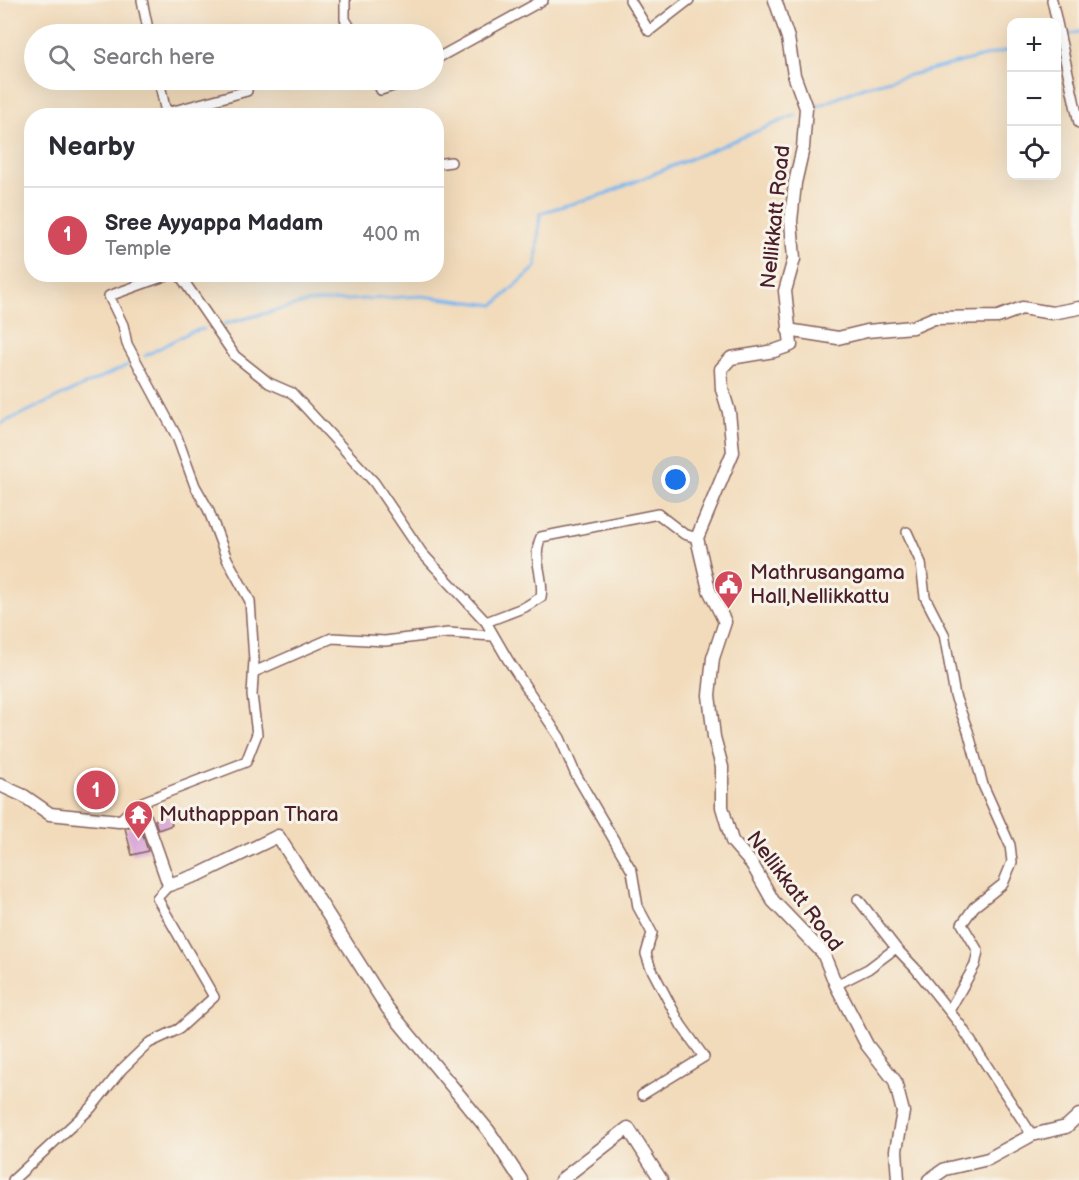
<!DOCTYPE html>
<meta charset="utf-8">
<style>
body{margin:0;font-family:"Balsamiq Sans",sans-serif;background:#f2f2f3;color:#2b2b33}
.controls{position:absolute;right:18px;top:18px;display:grid;overflow:hidden;border-radius:12px;box-shadow:0 6px 24px #0002}
.controls button{width:54px;height:54px;display:grid;place-items:center;padding:0;border:0;border-bottom:2px solid #e1e1e2;background:#fff;color:#2b2b33;font:30px sans-serif}
.you{position:absolute;left:676px;top:480px;width:21px;height:21px;margin:-15px;border:4px solid #fff;border-radius:50%;background:#1a73e8;box-shadow:0 0 0 9px #1a73e833}
.badge{display:grid;place-items:center;width:39px;height:39px;border-radius:50%;background:#d1495b;color:#fff;font-size:20px;font-weight:700}
.pin{position:absolute;translate:-50% -50%;border:3px solid #fff;box-shadow:0 2px 6px #0006}
.list{margin:0;padding:0;list-style:none}
h2{display:flex;justify-content:space-between;align-items:center;height:78px;margin:0;padding:0 24px;font-size:26px}
h2 small{font-size:20px;font-weight:400;color:#7c7c81}
.list li{display:grid;grid-template-columns:39px 1fr auto;gap:18px;align-items:center;box-sizing:border-box;height:96px;padding:0 24px;border-top:2px solid #e1e1e2}
.list b{display:block;font-size:22px;white-space:nowrap}
.list p{margin:0;font-size:20px;white-space:nowrap;color:#7c7c81}
.list em{font-size:20px;font-style:normal;color:#7c7c81}
.icon{flex:none;width:33px;height:33px;fill:none;stroke:currentColor;stroke-width:2;stroke-linecap:round;stroke-linejoin:round}
.map{position:relative;flex:none;width:1079px;height:1180px;overflow:hidden}
.search{position:absolute;background:#fff;box-shadow:0 6px 24px #0002;left:24px;top:24px;width:420px;height:66px;display:flex;align-items:center;gap:15px;box-sizing:border-box;padding:0 21px;border-radius:33px;color:#7c7c81;font-size:22px}
.panel{position:absolute;background:#fff;box-shadow:0 6px 24px #0002;left:24px;top:108px;width:420px;height:174px;border-radius:24px}
.map>svg:first-child{display:block}
</style>
<div class="map">
<svg width="1079" height="1180" viewBox="0 0 1079 1180">
<rect width="100%" height="100%" fill="#f7f3e8"/>
<filter id="ink" filterUnits="userSpaceOnUse"><feTurbulence type="fractalNoise" baseFrequency=".0167" numOctaves="2"/><feDisplacementMap in="SourceGraphic" scale="12" xChannelSelector="R" yChannelSelector="G"/><feConvolveMatrix kernelMatrix="1 2 1 2 8 2 1 2 1" color-interpolation-filters="sRGB"/></filter>
<filter id="wash" filterUnits="userSpaceOnUse"><feTurbulence type="fractalNoise" baseFrequency=".008" numOctaves="4" result="noise"/><feDisplacementMap in="SourceGraphic" scale="24" xChannelSelector="R" yChannelSelector="G"/><feGaussianBlur stdDeviation="1.35" result="paint"/><feColorMatrix in="noise" values="0 0 0 0 0 0 0 0 0 0 0 0 0 0 0 0 0 1.4 0 .05"/><feComposite in="paint" operator="in"/></filter>
<g filter="url(#wash)">
<rect width="100%" height="100%" fill="#f2dbbb"/>
<g fill="none" stroke-linecap="round" stroke-linejoin="round">
<!-- stream -->
<path stroke="#7cb8ee" stroke-width="3" d="M1061 36 1079 32
M816 107 863 87 1012 49
M224 324 309 302 422 296 494 305 536 267 540 213 605 194 796 115
M145 356 190 332 204 329
M0 424 128 365"/>
</g>
<g id="blocks">
<!-- building -->
<path fill="#d6a0d7" d="M110 782 112 793 83 798 81 787Z
M168 813 172 825 158 830 155 820Z
M140 826 148 851 132 855 125 828Z"/>
</g>
</g>
<g filter="url(#ink)">
<use href="#blocks" fill-opacity="0" stroke="#85615d" stroke-width="1.5"/>
<g fill="none" stroke-linecap="round" stroke-linejoin="round">
<defs>
<path id="minor" d="M142 0 149 34
M345 0V19L354 34
M630 0 649 31 689 0
M1052 0 1079 123
M434 60 543 0
M159 80 165 108 170 112 247 91
M376 80 381 90 396 85 392 82 397 80
M436 164 451 162
M179 274 235 356 269 383 292 393 374 482 422 553 486 622 508 660 560 738 575 773 632 871 638 907 652 933 646 954 650 966 681 1025 704 1057 642 1095
M907 532 921 563 925 597 944 634 955 696 968 731 983 785 1010 845 1012 862 1003 884 974 907 962 924 978 951 975 965 949 1011
M486 622 525 607 541 597C545 577 531 558 541 537L658 514 684 534 697 538
M254 672 332 638 385 641 448 633 493 636
M119 821 137 804 246 762 257 734 252 695 254 660 250 601 227 559 208 509 195 486 177 437 127 344 123 325 109 296 170 274
M858 899 896 948
M836 985 868 969 896 948 915 968 961 1026 1032 1135
M13 1180 91 1108 122 1069 149 1043 179 1029 214 997 157 898 169 885"/>
<path id="tertiary" d="M775 0 788 38 794 75 806 108 803 148 795 183 791 221 794 259 785 291 791 345 774 351 731 358 721 369 722 389 729 412 733 452 697 538 709 590 725 622 713 658 709 695 714 737 722 767V807L732 841 752 864 773 901 823 953 836 985 867 1045 895 1081 903 1112 896 1150 898 1180
M788 330 838 338 867 331 913 327 934 318 998 317 1022 308 1052 313 1079 308
M0 785 24 796 50 814 119 821 145 817 169 885 200 874 278 836 388 1009 488 1130 521 1180
M561 1180 628 1128 661 1180
M929 1180 945 1169 988 1159 1032 1135 1066 1127 1079 1115"/>
</defs>
<!-- minor casing -->
<use href="#minor" stroke="#85615d" stroke-width="12"/>
<!-- tertiary casing -->
<use href="#tertiary" stroke="#85615d" stroke-width="15"/>
<!-- minor -->
<use href="#minor" stroke="#fff" stroke-width="9"/>
<!-- tertiary -->
<use href="#tertiary" stroke="#fff" stroke-width="12"/>
</g>
</g>
<!-- icons -->
<defs>
<symbol id="civic-pin" viewBox="-11 -11 22 30"><path d="M0 17L-7.5 6A9.5 9.5 0 1 1 7.5 6Z" fill="#d1495b" stroke="#f7f3e8"/><path d="M-.6-6.5H3V-4.5H.6V-3L4-1V1h2V6H-6V1h2V-1L-.6-3ZM-1.2 2.5V6h2.4V2.5Z" fill="#fff"/></symbol>
<symbol id="temple-pin" viewBox="-11 -11 22 30"><path d="M0 17L-7.5 6A9.5 9.5 0 1 1 7.5 6Z" fill="#d1495b" stroke="#f7f3e8"/><path d="M0-6L5-2H3V0L6.5 2.5H4V6H1.5V3h-3V6H-4V2.5H-6.5L-3 0V-2H-5Z" fill="#fff"/></symbol>
</defs>
<g fill-rule="evenodd">
<use href="#civic-pin" x="712" y="568" width="33" height="45"/>
<use href="#temple-pin" x="122" y="798" width="33" height="45"/>
</g>
<g text-anchor="middle" stroke-width="6" stroke-linejoin="round" paint-order="stroke">
<!-- street labels -->
<g font-size="21" fill="#4a1f2b" stroke="#f7f3e8">
<text transform="translate(775 217) rotate(-84)" y="7">Nellikkatt Road</text>
<text transform="translate(795 891) rotate(53)" y="7">Nellikkatt Road</text>
</g>
<!-- poi labels -->
<g font-size="21" fill="#4a1f2b" stroke="#f7f3e8" text-anchor="start">
<text x="750" y="579">Mathrusangama<tspan x="750" dy="24">Hall,Nellikkattu</tspan></text>
<text x="159" y="821">Muthapppan Thara</text>
</g>
</g>
</svg>
<div class="controls">
<button>+</button>
<button>−</button>
<button><svg class="icon" aria-label="locate" viewBox="0 0 24 24"><circle cx="12" cy="12" r="6"/><path d="M12 2v4M12 18v4M2 12h4M18 12h4"/></svg></button>
</div>
<div class="you"></div>
<div class="pin badge" style="left:96px;top:790px">1</div>
<div class="search"><svg class="icon" aria-label="search" viewBox="0 0 24 24"><circle cx="10" cy="10" r="6"/><path d="M15 15l6 6"/></svg>Search here</div>
<section class="panel">
<h2>Nearby<small></small></h2>
<ul class="list">
<li><span class="badge">1</span><div><b>Sree Ayyappa Madam</b><p>Temple</p></div><em>400 m</em></li>
</ul>
</section>
</div>
